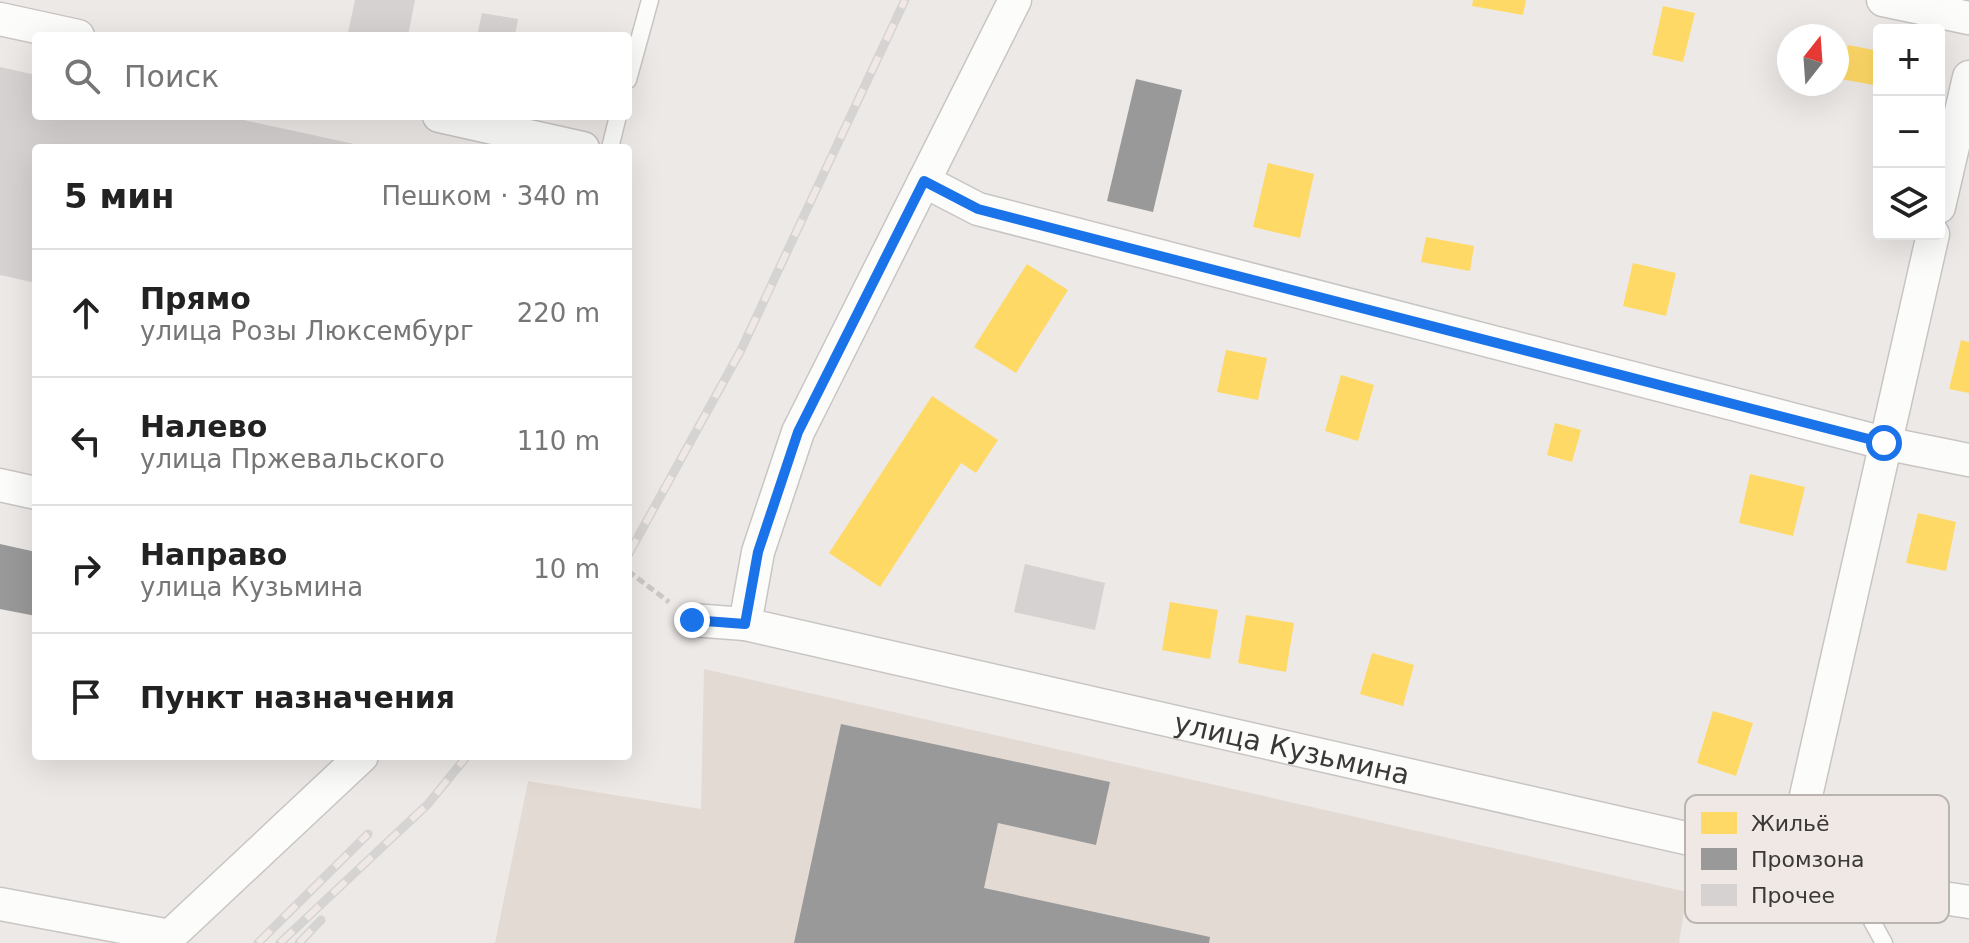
<!DOCTYPE html>
<html lang="ru">
<meta charset="utf-8">
<style>
body{margin:0;font-family:"DejaVu Sans",sans-serif;background:#f6f6f6;color:#222}
.controls{position:absolute;right:24px;top:24px;display:grid;overflow:hidden;border-radius:8px;box-shadow:0 8px 32px #0002}
.controls button{width:72px;height:72px;display:grid;place-items:center;padding:0;border:0;border-bottom:2px solid #e0e0e0;background:#fff;color:#222;font:40px sans-serif}
.compass{position:absolute;left:1777px;top:24px;width:72px;height:72px;border-radius:50%;background:#fff;box-shadow:0 8px 32px #0002;rotate:17deg}
.stop{position:absolute;width:24px;height:24px;margin:-18px;border:6px solid #1a73e8;border-radius:50%;background:#fff}
.stop.end{background:#1a73e8;border-color:#fff;box-shadow:0 2px 8px #0008}
.list{margin:0;padding:0;list-style:none}
h2{display:flex;justify-content:space-between;align-items:center;height:104px;margin:0;padding:0 32px;font-size:34px}
h2 small{font-size:26px;font-weight:400;color:#767676}
.list li{display:grid;grid-template-columns:52px 1fr auto;gap:24px;align-items:center;box-sizing:border-box;height:128px;padding:0 32px;border-top:2px solid #e0e0e0}
.list b{display:block;font-size:30px;white-space:nowrap}
.list p{margin:0;font-size:26px;white-space:nowrap;color:#767676}
.list em{font-size:26px;font-style:normal;color:#767676}
.icon{flex:none;width:44px;height:44px;fill:none;stroke:currentColor;stroke-width:2;stroke-linecap:round;stroke-linejoin:round}
.map{position:relative;flex:none;width:1969px;height:943px;overflow:hidden}
.search{position:absolute;background:#fff;box-shadow:0 8px 32px #0002;left:32px;top:32px;width:600px;height:88px;display:flex;align-items:center;gap:20px;box-sizing:border-box;padding:0 28px;border-radius:8px;color:#767676;font-size:30px}
.panel{position:absolute;background:#fff;box-shadow:0 8px 32px #0002;left:32px;top:144px;width:600px;height:616px;border-radius:8px}
.map>svg:first-child{display:block}
</style>
<div class="map">
<svg width="1969" height="943" viewBox="0 0 1969 943">
<rect width="100%" height="100%" fill="#ede9e7"/>
<!-- built -->
<path fill="#e4dad4" d="M704 669 1687 892 1679 943H495L528 781 701 809Z"/>
<!-- homes -->
<path fill="#ffd966" d="M1473 0H1526L1523 15 1472 6Z
M1663 6 1695 13 1683 62 1652 55Z
M1848 45 1879 51V86L1841 79Z
M1268 163 1314 174 1300 238 1253 227Z
M1426 237 1474 246 1470 271 1421 262Z
M1633 263 1676 273 1666 316 1623 306Z
M1027 264 1068 290 1016 373 974 347Z
M1961 340 1969 342V393L1949 389Z
M1226 350 1267 358 1258 400 1217 392Z
M1341 375 1374 385 1358 441 1325 431Z
M932 396 998 440 976 473 961 463 880 587 829 553Z
M1555 423 1581 430 1572 462 1547 455Z
M1750 474 1805 487 1793 536 1739 523Z
M1918 513 1956 522 1946 571 1906 563Z
M1170 602 1218 610 1210 659 1162 650Z
M1246 615 1294 623 1286 672 1238 663Z
M1372 653 1414 665 1403 706 1360 694Z
M1713 711 1753 723 1736 776 1697 763Z"/>
<!-- industry -->
<path fill="#999" d="M1136 79 1182 90 1153 212 1107 201Z
M0 544 36 552V616L0 609Z
M841 724 1110 782 1096 845 998 823 984 888 1210 937 1209 943H794Z"/>
<!-- building -->
<path fill="#d5d2d1" d="M355 0H415L408 36H365L348 33Z
M482 13 518 19 515 36H477Z
M0 67 36 75V116H225L354 144 353 148H36V283L0 275Z
M1025 564 1105 583 1095 630 1014 612Z"/>
<g fill="none" stroke-linecap="round" stroke-linejoin="round">
<defs>
<path id="service" d="M628 80 650 0
M610 148 618 116
M1852 885 1884 943"/>
<g id="minor">
<path d="M1883 0 1969 18"/>
<path d="M0 19 78 36"/>
<path d="M439 116 583 148"/>
<path d="M924 181 978 209 1884 443 1969 460"/>
<path d="M1939 207 1969 77"/>
<path d="M0 485 36 493"/>
<path id="s1" d="M692 620 745 624 1791 862 1851 884 1969 902"/>
<path d="M745 624 758 552 798 432 1015 0"/>
<path d="M1791 862 1933 234"/>
<path d="M0 904 170 936 362 756"/>
</g>
</defs>
<!-- service casing -->
<use href="#service" stroke="#c8c5c4" stroke-width="19"/>
<!-- minor casing -->
<use href="#minor" stroke="#c8c5c4" stroke-width="35"/>
<!-- path -->
<path stroke="#cbc9c7" stroke-width="5" stroke-dasharray="8 4" stroke-linecap="butt" d="M628 571 669 602"/>
<!-- service -->
<use href="#service" stroke="#fcfcfb" stroke-width="16"/>
<!-- minor -->
<use href="#minor" stroke="#fcfcfb" stroke-width="32"/>
<defs>
<path id="rail" d="M628 555 741 350 905 0
M258 943 368 834
M280 943 428 804 467 756
M299 943 321 920"/>
</defs>
<!-- rail casing -->
<use href="#rail" stroke="#d5d4d3" stroke-width="9"/>
<!-- rail -->
<use href="#rail" stroke="#f0e8e4" stroke-width="6" stroke-dasharray="18" stroke-linecap="butt"/>
</g>
<g fill="none" stroke-linecap="round" stroke-linejoin="round">
<!-- route -->
<path stroke="#1a73e8" stroke-width="10" d="M692 620 745 624 758 552 798 432 924 181 978 209 1884 443"/>
</g>
<g text-anchor="middle" stroke-width="8" stroke-linejoin="round" paint-order="stroke">
<!-- street labels -->
<g font-size="28" fill="#3b3937" stroke="#f0e8e4">
<text dy="10" stroke="none"><textPath href="#s1" startOffset="614">улица Кузьмина</textPath></text>
</g>
</g>
<!-- legend -->
<rect x="1685" y="795" width="264" height="128" rx="12" fill="#f0e8e4" stroke="#bab4b0" stroke-width="2"/>
<rect x="1701" y="812" width="36" height="22" fill="#ffd966"/>
<rect x="1701" y="848" width="36" height="22" fill="#999"/>
<rect x="1701" y="884" width="36" height="22" fill="#d5d2d1"/>
<g font-size="22" fill="#3b3937">
<text x="1751" y="831">Жильё</text>
<text x="1751" y="867">Промзона</text>
<text x="1751" y="903">Прочее</text>
</g>
</svg>
<div class="controls">
<button>+</button>
<button>−</button>
<button><svg class="icon" aria-label="layers" viewBox="0 0 24 24"><path d="M12 4l9 5-9 5-9-5zM3 14l9 5 9-5"/></svg></button>
</div>
<svg class="compass" viewBox="-18 -18 36 36"><path d="M0-13l5 13h-10z" fill="#e53935"/><path d="M0 13l5-13h-10z" fill="#767676"/></svg>
<div class="stop" style="left:1884px;top:443px"></div>
<div class="stop end" style="left:692px;top:620px"></div>
<div class="search"><svg class="icon" aria-label="search" viewBox="0 0 24 24"><circle cx="10" cy="10" r="6"/><path d="M15 15l6 6"/></svg>Поиск</div>
<section class="panel">
<h2>5 мин<small>Пешком · 340 m</small></h2>
<ul class="list">
<li><svg class="icon" aria-label="ahead" viewBox="0 0 24 24"><path d="M12 20V5M6 11l6-6 6 6"/></svg><div><b>Прямо</b><p>улица Розы Люксембург</p></div><em>220 m</em></li>
<li><svg class="icon" aria-label="left" viewBox="0 0 24 24"><path d="M17 20v-9H6M10 6l-5 5 5 5"/></svg><div><b>Налево</b><p>улица Пржевальского</p></div><em>110 m</em></li>
<li><svg class="icon" aria-label="right" viewBox="0 0 24 24"><path d="M7 20v-9h11M14 6l5 5-5 5"/></svg><div><b>Направо</b><p>улица Кузьмина</p></div><em>10 m</em></li>
<li><svg class="icon" aria-label="arrive" viewBox="0 0 24 24"><path d="M6 21V4h12l-3 4 3 4H6"/></svg><div><b>Пункт назначения</b></div></li>
</ul>
</section>
</div>
